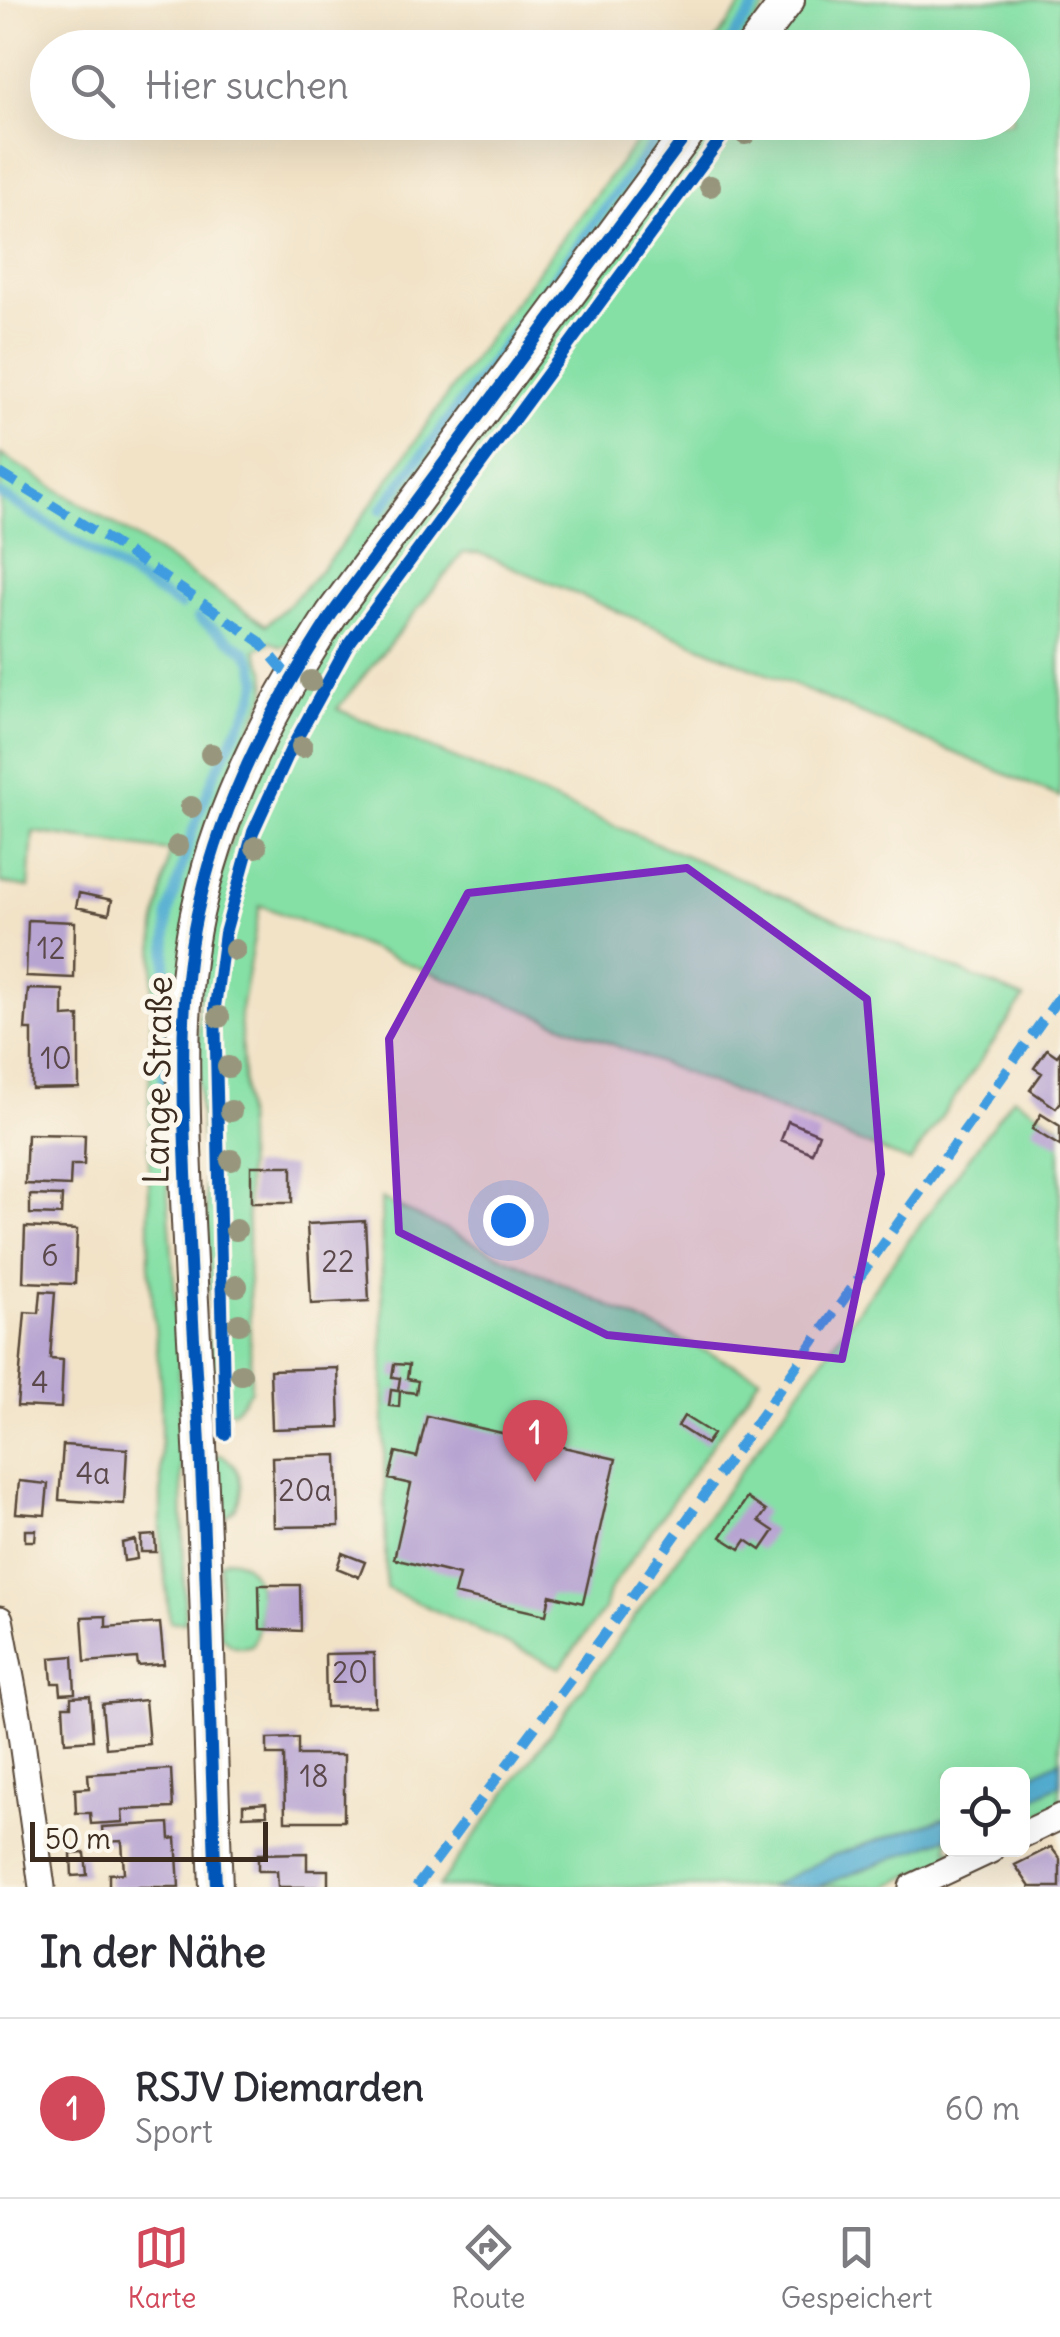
<!DOCTYPE html>
<html lang="de">
<meta charset="utf-8">
<style>
body{margin:0;font-family:Delius,sans-serif;background:#f7f7f7;color:#2b2b33}
.controls{position:absolute;right:30px;bottom:30px;display:grid;overflow:hidden;border-radius:15px;box-shadow:0 10px 40px #0002}
.controls button{width:90px;height:90px;display:grid;place-items:center;padding:0;border:0;border-bottom:2px solid #e1e1e2;background:#fff;color:#2b2b33;font:50px sans-serif}
.scale{position:absolute;left:30px;bottom:25px;width:238px;box-sizing:border-box;padding-left:10px;border:5px solid #3b2a1e;border-top:0;font-size:28px;line-height:35px;white-space:nowrap;color:#3b2a1e;-webkit-text-stroke:8px #fbf7ec;paint-order:stroke}
.you{position:absolute;left:508px;top:1220px;width:35px;height:35px;margin:-25px;border:8px solid #fff;border-radius:50%;background:#1a73e8;box-shadow:0 0 0 15px #1a73e833}
.badge{display:grid;place-items:center;width:65px;height:65px;border-radius:50%;background:#d1495b;color:#fff;font-size:32px;font-weight:700}
.pin{position:absolute;translate:-50% -82px;filter:drop-shadow(0 2px 5px #0008)}
.pin::after{content:'';position:absolute;top:52px;width:35px;height:30px;background:inherit;clip-path:polygon(0 0,100% 0,50% 100%)}
.list{margin:0;padding:0;list-style:none}
h2{display:flex;justify-content:space-between;align-items:center;height:130px;margin:0;padding:0 40px;font-size:42px}
h2 small{font-size:32px;font-weight:400;color:#7c7c81}
.list li{display:grid;grid-template-columns:65px 1fr auto;gap:30px;align-items:center;box-sizing:border-box;height:180px;padding:0 40px;border-top:2px solid #e1e1e2}
.list b{display:block;font-size:38px;white-space:nowrap}
.list p{margin:0;font-size:32px;white-space:nowrap;color:#7c7c81}
.list em{font-size:32px;font-style:normal;color:#7c7c81}
.icon{flex:none;width:55px;height:55px;fill:none;stroke:currentColor;stroke-width:2;stroke-linecap:round;stroke-linejoin:round}
.map{position:relative;flex:none;width:1060px;height:1887px;overflow:hidden}
.search{position:absolute;background:#fff;box-shadow:0 10px 40px #0002;left:30px;right:30px;top:30px;height:110px;display:flex;align-items:center;gap:25px;box-sizing:border-box;padding:0 35px;border-radius:55px;color:#7c7c81;font-size:38px}
.sheet{height:310px;background:#fff}
nav{display:flex;justify-content:space-around;align-items:center;box-sizing:border-box;height:140px;border-top:2px solid #e1e1e2;background:#fff;font-size:28px;color:#7c7c81}
nav a{display:grid;justify-items:center;gap:5px}
nav .on{color:#d1495b}
.map>svg:first-child{display:block}
</style>
<div class="map">
<svg width="1060" height="1887" viewBox="0 0 1060 1887">
<rect width="100%" height="100%" fill="#fbf7ec"/>
<filter id="ink" filterUnits="userSpaceOnUse"><feTurbulence type="fractalNoise" baseFrequency=".01" numOctaves="2"/><feDisplacementMap in="SourceGraphic" scale="20" xChannelSelector="R" yChannelSelector="G"/><feConvolveMatrix kernelMatrix="1 2 1 2 8 2 1 2 1" color-interpolation-filters="sRGB"/></filter>
<filter id="wash" filterUnits="userSpaceOnUse"><feTurbulence type="fractalNoise" baseFrequency=".0048" numOctaves="4" result="noise"/><feDisplacementMap in="SourceGraphic" scale="40" xChannelSelector="R" yChannelSelector="G"/><feGaussianBlur stdDeviation="2.25" result="paint"/><feColorMatrix in="noise" values="0 0 0 0 0 0 0 0 0 0 0 0 0 0 0 0 0 1.4 0 .05"/><feComposite in="paint" operator="in"/></filter>
<g filter="url(#wash)">
<rect width="100%" height="100%" fill="#f2e3c7"/>
<!-- green -->
<path fill="#85e0a6" stroke="#608562" stroke-width="2.5" d="M746 0H772L736 47 710 48Z
M804 0H1060V797L479 553H463L337 709 1024 998 910 1162 260 905 240 1014 246 1135 251 1390 235 1410 219 1412 211 1406C210 1350 211 1294 208 1238 203 1141 191 1047 204 950 223 811 301 687 377 573L713 123 1012 122V48L769 47Z
M651 123H680L294 642 281 647 271 642 256 650 265 670 267 692 224 789 172 1103 168 1196 179 1352 185 1622H170L161 1541V1392L149 1265V1093L155 928 170 851 33 832 29 888 0 883V454L136 538 266 625C339 562 390 476 445 398 512 304 581 213 651 123Z
M1013 1097 1060 1126V1804L1023 1822 1022 1774H948V1850H968L885 1887H438Z
M381 1199 760 1377 609 1591 604 1610 560 1668 386 1588Z
M222 1455C249 1471 249 1514 215 1521L212 1456Z
M227 1559C267 1560 265 1620 252 1645 238 1650 229 1645 220 1634V1563Z"/>
<!-- water -->
<path fill="#53aed1" stroke="#476c78" stroke-width="2.5" d="M1060 1760V1784L1023 1804V1780Z
M947 1817V1838L817 1887H768L834 1855Z"/>
<g fill="none" stroke-linecap="round" stroke-linejoin="round">
<!-- stream -->
<path stroke="#53aed1" stroke-width="10" d="M725 48 760 0
M0 494 180 606
M381 510 669 122
M165 1122 162 1056 168 915 192 833 214 775 253 699 258 681 253 662 245 651 198 618"/>
</g>
<g id="blocks">
<!-- building -->
<path fill="#b8a4d1" d="M79 893 112 900 109 914 76 907Z
M28 920 75 922 74 978 26 976Z
M28 989 63 990V1017L79 1016V1088L32 1089V1030H25Z
M1047 1049 1057 1056 1060 1052V1103L1056 1108 1030 1090 1042 1073 1034 1068Z
M1041 1114 1060 1126V1146L1032 1129Z
M788 1121 819 1134 812 1153 781 1140Z
M27 1134 85 1135 84 1165H71L70 1186 25 1184Z
M251 1166H292V1203H251Z
M30 1195 62 1196 61 1215 30 1214Z
M365 1221 369 1301 311 1304 307 1224Z
M25 1227 77 1230 75 1284 23 1282Z
M41 1291 55 1292 50 1359 63 1360 61 1408 17 1406 25 1312 39 1313Z
M394 1364 409 1365 407 1379 418 1381 416 1393 400 1391 399 1407 389 1406 391 1390 398 1391 400 1378 392 1377Z
M338 1368 340 1427 272 1429 270 1370Z
M427 1416 616 1459 583 1603 550 1595 546 1615 454 1594 459 1575 394 1559 411 1484 389 1479 396 1452 417 1457Z
M684 1416 713 1434 706 1444 678 1426Z
M63 1445 127 1449 124 1504 59 1500Z
M337 1455 339 1526 274 1527 272 1457Z
M19 1481 48 1484 45 1515 16 1513Z
M747 1498 766 1511 759 1521 774 1531 761 1550 746 1540 740 1549 721 1537Z
M25 1530H36L35 1541H25Z
M155 1535 156 1552H141V1536Z
M135 1540 137 1559 124 1561 122 1543Z
M342 1553 365 1562 359 1577 337 1568Z
M259 1585H300L301 1631 260 1629Z
M106 1616V1627L160 1623 164 1664 138 1666 137 1658 85 1662 82 1617Z
M374 1653 375 1706 326 1707 325 1654Z
M73 1656 75 1693 61 1694 60 1683H52L50 1658Z
M90 1696 93 1740 65 1742 63 1706H71V1697Z
M145 1700 149 1744 106 1748 102 1704Z
M298 1738V1755H344V1821H285L284 1755H267V1739Z
M171 1769 173 1808 122 1810 123 1822 91 1824 90 1813H76L75 1789 89 1788 88 1774Z
M266 1803 267 1815 243 1816V1805Z
M169 1823 170 1839 176 1838 179 1887H109V1874L124 1873 122 1841 103 1842 102 1827Z
M1051 1847 1060 1859V1887H1030L1015 1865Z
M85 1853 87 1875 72 1876 71 1854Z
M307 1853V1870H328V1887H278L277 1871H258V1854Z"/>
</g>
</g>
<g filter="url(#ink)">
<use href="#blocks" fill-opacity="0" stroke="#564637" stroke-width="2.5"/>
<g fill="none" stroke-linecap="round" stroke-linejoin="round">
<defs>
<path id="minor" d="M0 1619 19 1720 42 1887
M1022 1835 1060 1817
M912 1887 991 1850"/>
<path id="tertiary" d="M752 48 788 0
M216 1887C209 1721 207 1555 197 1389 192 1309 188 1229 185 1148 182 1065 180 982 200 901 224 797 274 703 332 614L696 122"/>
</defs>
<!-- minor casing -->
<use href="#minor" stroke="#564637" stroke-width="29"/>
<!-- tertiary casing -->
<use href="#tertiary" stroke="#564637" stroke-width="36"/>
<!-- minor -->
<use href="#minor" stroke="#fff" stroke-width="25"/>
<!-- tertiary -->
<use href="#tertiary" stroke="#fff" stroke-width="32"/>
<!-- quiet -->
<path stroke="#3f9ce0" stroke-width="10" stroke-dasharray="20 10" stroke-linecap="butt" d="M0 473 110 541 259 641 290 678
M416 1887 621 1612 1060 996"/>
<defs>
<path id="cycleway" d="M225 1434 215 1007 225 933 253 832 290 751 348 645 733 122
M216 1887C209 1721 207 1555 197 1389 192 1309 188 1229 185 1148 182 1065 180 982 200 901 224 797 274 703 332 614L696 122"/>
</defs>
<!-- cycleway casing -->
<use href="#cycleway" stroke="#fbf7ec" stroke-width="19"/>
<!-- cycleway -->
<use href="#cycleway" stroke="#0057b8" stroke-width="12"/>
</g>
<!-- trees -->
<g fill="#98977d">
<circle cx="745" cy="134" r="11"/>
<circle cx="710" cy="186" r="11"/>
<circle cx="311" cy="681" r="11"/>
<circle cx="302" cy="747" r="11"/>
<circle cx="211" cy="754" r="11"/>
<circle cx="191" cy="807" r="11"/>
<circle cx="178" cy="846" r="11"/>
<circle cx="256" cy="847" r="11"/>
<circle cx="235" cy="950" r="11"/>
<circle cx="219" cy="1017" r="11"/>
<circle cx="228" cy="1067" r="11"/>
<circle cx="231" cy="1111" r="11"/>
<circle cx="231" cy="1160" r="11"/>
<circle cx="236" cy="1230" r="11"/>
<circle cx="237" cy="1286" r="11"/>
<circle cx="239" cy="1324" r="11"/>
<circle cx="241" cy="1374" r="11"/>
</g>
</g>
<!-- marked area -->
<path fill="#7b2cbf" fill-opacity="0.2" stroke="#7b2cbf" stroke-width="8" stroke-linejoin="round" d="M687 868 867 999 881 1174 842 1359 607 1335 399 1232 389 1039 468 893Z"/>
<g text-anchor="middle" stroke-width="10" stroke-linejoin="round" paint-order="stroke">
<!-- number labels -->
<g font-size="30" fill="#5a484b">
<text x="51" y="959">12</text>
<text x="56" y="1069">10</text>
<text x="50" y="1266">6</text>
<text x="338" y="1272">22</text>
<text x="40" y="1393">4</text>
<text x="93" y="1484">4a</text>
<text x="305" y="1501">20a</text>
<text x="350" y="1683">20</text>
<text x="314" y="1787">18</text>
</g>
<!-- street labels -->
<g font-size="35" fill="#3b2a1e" stroke="#fbf7ec">
<text transform="translate(158 1080) rotate(-89)" y="12">Lange Straße</text>
</g>
</g>
</svg>
<div class="controls">
<button><svg class="icon" aria-label="locate" viewBox="0 0 24 24"><circle cx="12" cy="12" r="6"/><path d="M12 2v4M12 18v4M2 12h4M18 12h4"/></svg></button>
</div>
<div class="scale">50 m</div>
<div class="you"></div>
<div class="pin badge" style="left:535px;top:1482px">1</div>
<div class="search"><svg class="icon" aria-label="search" viewBox="0 0 24 24"><circle cx="10" cy="10" r="6"/><path d="M15 15l6 6"/></svg>Hier suchen</div>
</div>
<section class="sheet">
<h2>In der Nähe<small></small></h2>
<ul class="list">
<li><span class="badge">1</span><div><b>RSJV Diemarden</b><p>Sport</p></div><em>60 m</em></li>
</ul>
</section>
<nav>
<a class="on"><svg class="icon" aria-label="map" viewBox="0 0 24 24"><path d="M3 6l6-2 6 2 6-2v14l-6 2-6-2-6 2zM9 4v14M15 6v14"/></svg>Karte</a>
<a><svg class="icon" aria-label="directions" viewBox="0 0 24 24"><path d="M12 3l9 9-9 9-9-9zM9 14v-3h6M13 9l2 2-2 2"/></svg>Route</a>
<a><svg class="icon" aria-label="saved" viewBox="0 0 24 24"><path d="M7 4h10v16l-5-4-5 4z"/></svg>Gespeichert</a>
</nav>
